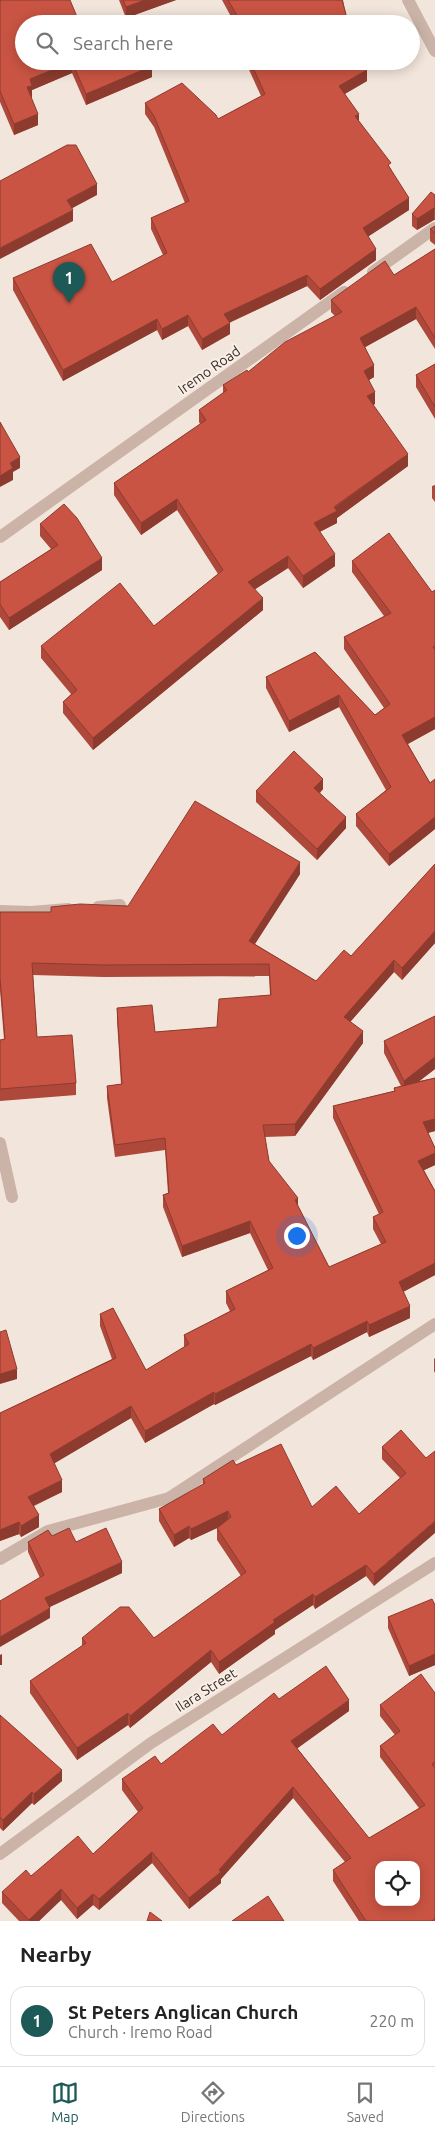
<!DOCTYPE html>
<meta charset="utf-8">
<style>
body{margin:0;font-family:Ubuntu,sans-serif;background:#f6f6f6;color:#222}
.controls{position:absolute;right:15px;bottom:15px;display:grid;overflow:hidden;border-radius:10px;box-shadow:0 2px 12px #0003}
.controls button{width:45px;height:45px;display:grid;place-items:center;padding:0;border:0;border-bottom:1px solid #e0e0e0;background:#fff;color:#222;font:25px sans-serif}
.you{position:absolute;left:296px;top:1235px;width:18px;height:18px;margin:-12px;border:4px solid #fff;border-radius:50%;background:#1a73e8;box-shadow:0 0 0 8px #1a73e833}
.badge{display:grid;place-items:center;width:32px;height:32px;border-radius:50%;background:#1c5957;color:#fff;font-size:16px;font-weight:700}
.pin{position:absolute;translate:-50% -41px;filter:drop-shadow(0 1px 2px #0008)}
.pin::after{content:'';position:absolute;top:26px;width:18px;height:15px;background:inherit;clip-path:polygon(0 0,100% 0,50% 100%)}
.list{margin:0;padding:0;list-style:none}
h2{display:flex;justify-content:space-between;align-items:center;height:65px;margin:0;padding:0 20px;font-size:21px}
h2 small{font-size:16px;font-weight:400;color:#767676}
.list li{display:grid;grid-template-columns:32px 1fr auto;gap:15px;align-items:center;box-sizing:border-box;height:70px;margin:0 10px 10px;padding:0 10px;border:1px solid #e0e0e0;border-radius:15px}
.list b{display:block;font-size:19px;white-space:nowrap}
.list p{margin:0;font-size:16px;white-space:nowrap;color:#767676}
.list em{font-size:16px;font-style:normal;color:#767676}
.icon{flex:none;width:28px;height:28px;fill:none;stroke:currentColor;stroke-width:2;stroke-linecap:round;stroke-linejoin:round}
.map{position:relative;flex:none;width:435px;height:1921px;overflow:hidden}
.search{position:absolute;background:#fff;box-shadow:0 2px 12px #0003;left:15px;right:15px;top:15px;height:55px;display:flex;align-items:center;gap:12px;box-sizing:border-box;padding:0 18px;border-radius:28px;color:#767676;font-size:19px}
.sheet{height:145px;background:#fff}
nav{display:flex;justify-content:space-around;align-items:center;box-sizing:border-box;height:70px;border-top:1px solid #e0e0e0;background:#fff;font-size:14px;color:#767676}
nav a{display:grid;justify-items:center;gap:2px}
nav .on{color:#1c5957}
.map>svg:first-child{display:block}
</style>
<div class="map">
<svg width="435" height="1921" viewBox="0 0 435 1921">
<rect width="100%" height="100%" fill="#f2e5db"/>
<g fill="none" stroke-linecap="round" stroke-linejoin="round">
<!-- minor -->
<path stroke="#cbb3a7" stroke-width="12" d="M408 0 435 51
M373 272 435 228
M0 537 344 292
M98 907 120 905
M0 911 31 912 68 909
M0 1143 12 1197
M0 1559 48 1531 169 1498 435 1324
M0 1854 151 1743 435 1563"/>
</g>
<!-- wall -->
<path fill="#ad483a" d="M0 0 24 61H150L152 77 86 105 72 73 32 90V97H31L38 125 14 135 0 102Z
M119 0H176L126 18Z
M222 0H343L348 24H235Z
M245 61H362L367 81 345 94 359 121 391 169 409 210 368 236 376 260 320 300 307 286 229 323 230 334 202 350 188 326 162 340 157 330 63 381 13 290V278L112 282 163 255 151 229V218L185 203 154 127 145 114V103L218 119 261 96Z
M435 195V220H434L417 230 412 226V214Z
M435 226V245L430 241V229Z
M435 249V349L416 319 365 347 374 377 369 380 375 404 373 405 408 466 337 518V523L319 532 335 566 303 588 288 568 255 589 263 610 93 750 63 713V702L71 694 41 658V646L154 626 218 574 177 510 141 535 114 495V483L200 424 199 422V410L223 393V385L248 372 335 316 331 312V300L394 275Z
M435 364V419L416 387V375Z
M435 485V502L432 498V486Z
M40 524 102 570 9 630 0 617V582L51 549 40 536Z
M352 561 432 592 435 590V729L408 744 430 783 435 779V829L389 866 356 826V814L386 790 339 707 289 732 266 688V677L315 652 375 715 384 708 344 649V637L384 616 352 572Z
M323 789 320 793 346 828 317 860 256 802V791Z
M435 864V943L402 980 394 972 350 1022 363 1043 295 1136 265 1137 269 1161 298 1206 329 1267 381 1244 373 1229V1217L379 1214 333 1118V1106L394 1091V1088L401 1086 384 1053V1041L435 1016V1069L419 1081 435 1078V1131L428 1133 435 1148V1165L424 1170 435 1191V1275L403 1292 410 1318 369 1337 367 1332 313 1360 311 1356 215 1405 214 1404 145 1443 131 1418 54 1463 62 1492 34 1506 39 1527 21 1537 19 1534 0 1541V1413L112 1359 100 1326V1314L146 1370 184 1347V1335L230 1311 226 1303V1291L268 1270 250 1233 182 1257 163 1207V1195L168 1193 165 1150 115 1157 107 1098V1086L121 1084 117 1020V1008L155 1032 217 1027 270 995 269 976 104 977 33 975 37 1037 76 1083V1095L0 1101V1040L4 1039 0 990V912H51L128 906 300 874 255 944 316 981 351 956Z
M435 1358V1373L434 1371V1359Z
M382 1447 426 1458 374 1586 366 1576 315 1609 313 1605 275 1630V1634L219 1674 211 1662 130 1728 128 1725 77 1760 30 1693V1681L82 1646V1638H154L241 1576 217 1540V1528L191 1540 189 1538 174 1547 159 1521V1509L203 1485V1479L236 1465 312 1507 359 1514 400 1478 382 1459Z
M52 1536 76 1542 122 1573 50 1607V1618L40 1578 28 1552V1542Z
M435 1605V1665L409 1676 388 1628V1617Z
M435 1693V1921H359L333 1881V1870L345 1862 293 1798 221 1879V1883L189 1909 152 1863 99 1910 93 1905 77 1919 61 1900 39 1921H19L2 1903V1892L31 1876 93 1854 138 1812 122 1790V1779L161 1764 222 1735 279 1699 349 1711 297 1748 369 1838 419 1808 380 1757V1746L395 1735 380 1716V1705Z
M0 1715 62 1781 34 1805 32 1803 3 1831 0 1828Z"/>
<!-- shaded-wall -->
<path fill="#8d3b2f" d="M145 0H176L126 18V7Z
M72 62V73L32 90V97L27 99V87L30 79Z
M152 66V77L86 105V94Z
M367 70V81L339 97V86Z
M38 114V125L14 135V124Z
M359 114V125L355 116Z
M97 184V195L67 211V200Z
M409 198V210L363 240V228Z
M434 208V220L417 230V219Z
M73 210V221L0 259V248Z
M376 249V260L320 300V289Z
M307 275V286L224 325V314Z
M416 307V319L360 350V338Z
M188 315V326L162 340V329Z
M157 319V330L63 381V370Z
M230 323V334L202 350V339Z
M374 365V377L364 383V371Z
M375 392V404L367 408V396Z
M408 454V466L337 518V523L314 535V523Z
M20 457V468L13 472V480L0 487V476L10 463Z
M177 499V510L141 535V523Z
M335 554V566L303 588V576Z
M288 556V568L248 594V582Z
M102 558V570L9 630V618Z
M263 598V610L93 750V738Z
M339 695V707L289 732V721Z
M435 717V729L402 747V735Z
M323 779V789L314 798V788Z
M346 817V828L317 860V849Z
M435 817V829L389 866V854Z
M300 862V874L249 953V941Z
M435 931V943L402 980V968Z
M394 960V972L344 1029V1017Z
M363 1031V1043L295 1136V1124Z
M435 1057V1069L404 1093V1081Z
M435 1119V1131L423 1134V1122Z
M435 1153V1165L418 1173V1161Z
M298 1198V1210L295 1200Z
M250 1221V1233L182 1257V1246Z
M435 1263V1275L399 1294V1282Z
M410 1306V1318L369 1337V1325Z
M367 1321V1332L313 1360V1348Z
M311 1344V1356L215 1405V1394Z
M17 1369V1379L0 1384V1374Z
M214 1392V1404L145 1443V1431Z
M131 1406V1418L50 1466V1454Z
M62 1480V1492L28 1508V1497Z
M228 1511V1523L191 1540V1529Z
M39 1515V1527L21 1537V1526Z
M435 1521V1533L374 1586V1574Z
M19 1522V1534L0 1541V1530Z
M189 1526V1538L174 1547V1535Z
M122 1562V1573L45 1609V1598Z
M366 1565V1576L315 1609V1597Z
M313 1594V1605L275 1630V1634L219 1674V1662L273 1620Z
M50 1608V1618L0 1647V1637Z
M211 1650V1662L130 1728V1716Z
M2 1654V1665H0V1655Z
M435 1654V1665L409 1676V1666Z
M349 1700V1711L291 1753V1741Z
M128 1713V1725L77 1760V1748Z
M62 1770V1781L34 1805V1794Z
M293 1787V1798L221 1879V1883L189 1909V1898L219 1870Z
M32 1792V1803L3 1831V1820Z
M152 1852V1863L99 1910V1899Z
M61 1889V1900L39 1921H29V1920Z
M93 1894V1905L77 1919V1908Z"/>
<!-- building -->
<path fill="#c95443" stroke="#8d3b2f" fill-rule="evenodd" d="M0 0H70L80 24H24V61H150L152 66 86 94 72 62 30 79 32 86 27 87 38 114 14 124 0 91Z
M123 0H145L126 7Z
M228 0H342L348 22 343 24H242Z
M250 61H362L367 70 339 86 359 114 355 116 391 163 388 165 409 198 363 228 376 249 320 289 307 275 224 314 230 323 202 339 188 315 162 329 157 319 63 370 13 278 91 244 112 282 167 253 151 218 189 201 154 116 145 103 182 83 216 115 218 119 265 94Z
M67 145H76L97 184 67 200 73 210 0 248V181Z
M431 192 435 195V209L434 208 417 219 412 214Z
M435 226V233L430 229Z
M435 249V338L416 307 360 338 374 365 364 371 375 392 367 396 408 454 334 507 337 511 314 523 335 554 303 576 288 556 248 582 263 598 93 738 63 702 77 690 41 646 120 583 154 626 223 570 177 499 141 523 114 483 206 420 199 410 227 390 223 385 247 370 248 372 285 342 342 312 331 300 385 261 394 275Z
M435 364V407L416 375Z
M0 422 20 457 10 463 13 468 0 476Z
M64 504 77 518 102 558 9 618 0 604V582L58 545 40 524Z
M389 533 432 592 435 590V646L433 647 435 650V717L402 735 430 783 435 779V817L389 854 356 814 391 787 339 695 289 721 266 677 315 652 375 715 390 704 344 637 391 613 352 561Z
M294 751 323 779 314 788 346 817 317 849 256 791Z
M195 801 300 862 249 941 316 981 344 950 351 956 435 864V931L402 968 394 960 344 1017 363 1031 295 1124 263 1125 269 1161 298 1198 295 1200 329 1267 386 1242 373 1217 383 1212 333 1106 395 1091 394 1088 435 1078V1119L423 1122 435 1148V1153L418 1161 435 1191V1263L399 1282 410 1306 369 1325 367 1321 313 1348 311 1344 215 1394 214 1392 145 1431 131 1406 50 1454 62 1480 28 1497 39 1515 21 1526 19 1522 0 1530V1413L116 1358 100 1314 113 1308 146 1370 189 1344 184 1335 235 1309 226 1291 273 1268 250 1221 182 1246 163 1195 169 1193 165 1138 115 1145 107 1086 122 1084 117 1008 152 1005 155 1032 217 1027 219 999 271 995 269 964 104 965 32 963 37 1037 72 1035 76 1083 0 1089V1040L5 1039 0 978V912H51V907L80 904 128 906Z
M435 1016V1057L404 1081 384 1041Z
M6 1330 17 1369 0 1374V1332Z
M401 1430 426 1458 435 1451V1521L374 1574 366 1565 315 1597 313 1594 273 1620 275 1622 219 1662 211 1650 130 1716 128 1713 77 1748 30 1681 86 1643 82 1638 120 1607H129L154 1638 246 1572 217 1528 231 1517 228 1511 191 1529 189 1526 174 1535 159 1509 205 1483 203 1479 233 1460 236 1465 281 1444 312 1507 336 1486 359 1514 406 1473 382 1447Z
M69 1528 76 1542 106 1528 122 1562 45 1598 50 1608 0 1637V1601L44 1575 28 1542 48 1530 52 1536Z
M432 1599 435 1605V1654L409 1666 388 1617Z
M326 1666 349 1700 291 1741 369 1838 425 1805 380 1746 400 1731 380 1705 421 1674 435 1693V1762L432 1764 435 1768V1918L432 1921H366L333 1870 351 1858 293 1787 219 1870 221 1872 189 1898 152 1852 99 1899 93 1894 77 1908 61 1889 29 1920 2 1892 26 1870 31 1876 78 1836 93 1854 143 1808 122 1779 155 1756 161 1764 213 1724 222 1735 274 1693 279 1699ZM379 1865H416V1902H379Z
M0 1715 62 1770 34 1794 32 1792 3 1820 0 1817Z
M268 1896 284 1921H232Z
M150 1912 162 1921H147Z"/>
<g text-anchor="middle" stroke-width="4" stroke-linejoin="round" paint-order="stroke">
<!-- street labels -->
<g font-size="14" fill="#372b27" stroke="#faefe7">
<text transform="translate(209 370) rotate(-35)" y="5">Iremo Road</text>
<text transform="translate(206 1690) rotate(-32)" y="5">Ilara Street</text>
</g>
</g>
</svg>
<div class="controls">
<button><svg class="icon" aria-label="locate" viewBox="0 0 24 24"><circle cx="12" cy="12" r="6"/><path d="M12 2v4M12 18v4M2 12h4M18 12h4"/></svg></button>
</div>
<div class="you"></div>
<div class="pin badge" style="left:69px;top:303px">1</div>
<div class="search"><svg class="icon" aria-label="search" viewBox="0 0 24 24"><circle cx="10" cy="10" r="6"/><path d="M15 15l6 6"/></svg>Search here</div>
</div>
<section class="sheet">
<h2>Nearby<small></small></h2>
<ul class="list">
<li><span class="badge">1</span><div><b>St Peters Anglican Church</b><p>Church · Iremo Road</p></div><em>220 m</em></li>
</ul>
</section>
<nav>
<a class="on"><svg class="icon" aria-label="map" viewBox="0 0 24 24"><path d="M3 6l6-2 6 2 6-2v14l-6 2-6-2-6 2zM9 4v14M15 6v14"/></svg>Map</a>
<a><svg class="icon" aria-label="directions" viewBox="0 0 24 24"><path d="M12 3l9 9-9 9-9-9zM9 14v-3h6M13 9l2 2-2 2"/></svg>Directions</a>
<a><svg class="icon" aria-label="saved" viewBox="0 0 24 24"><path d="M7 4h10v16l-5-4-5 4z"/></svg>Saved</a>
</nav>
